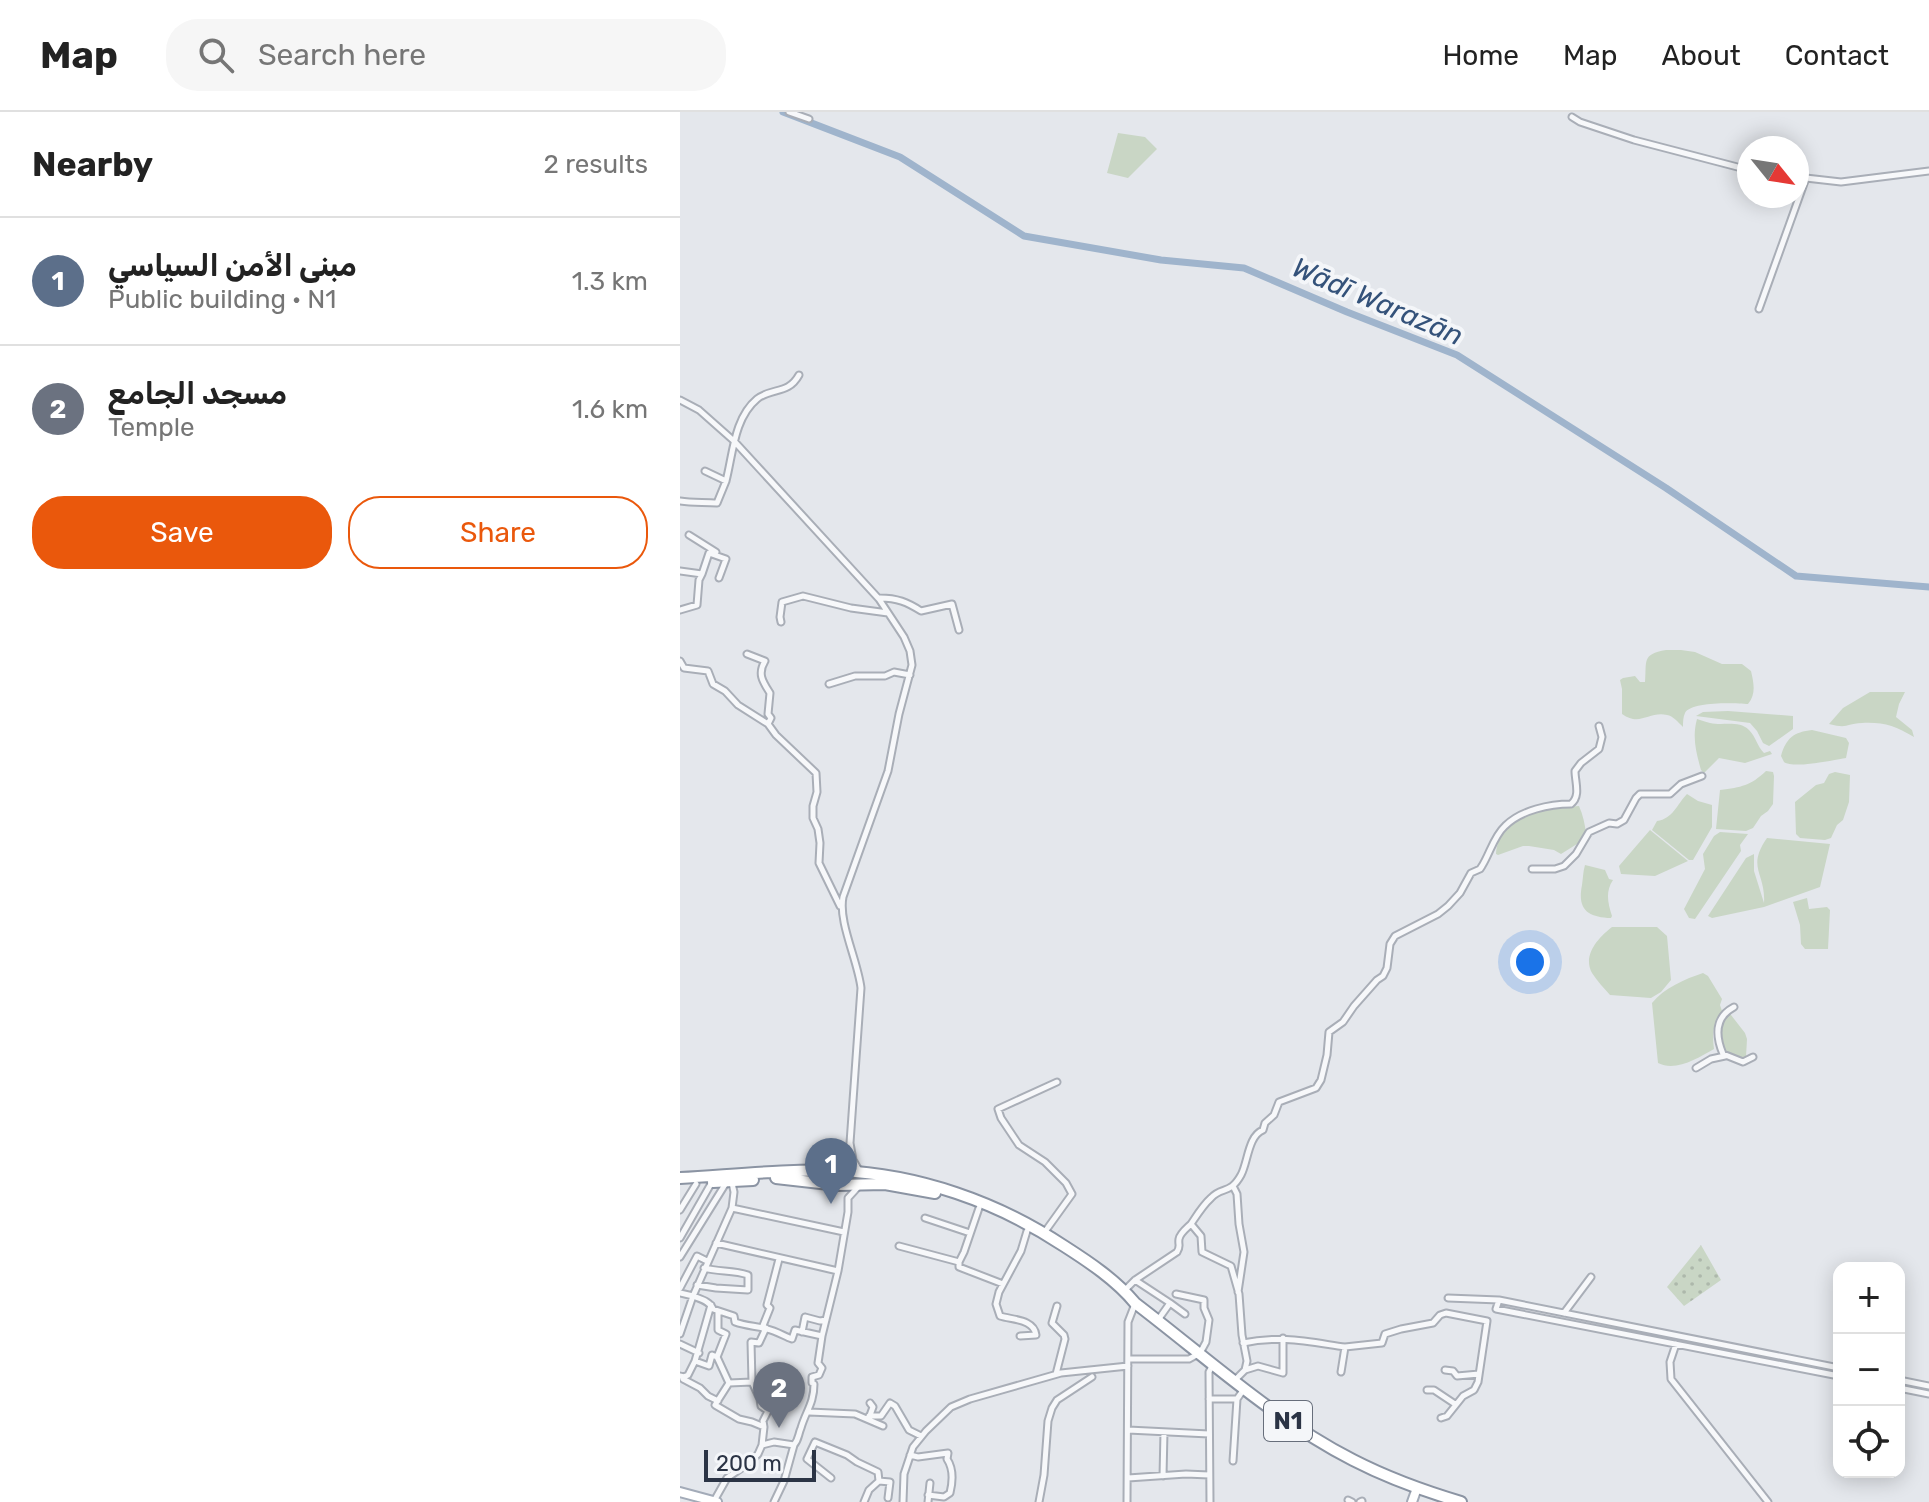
<!DOCTYPE html>
<meta charset="utf-8">
<style>
body{margin:0;font-family:Rubik,"Noto Sans Arabic",sans-serif;background:#f6f6f6;color:#222}
.controls{position:absolute;right:24px;bottom:24px;display:grid;overflow:hidden;border-radius:16px;box-shadow:0 4px 20px #0003}
.controls button{width:72px;height:72px;display:grid;place-items:center;padding:0;border:0;border-bottom:2px solid #e0e0e0;background:#fff;color:#222;font:40px sans-serif}
.compass{position:absolute;left:1057px;top:24px;width:72px;height:72px;border-radius:50%;background:#fff;box-shadow:0 4px 20px #0003;rotate:120deg}
.scale{position:absolute;left:24px;bottom:20px;width:112px;box-sizing:border-box;padding-left:8px;border:4px solid #2b3445;border-top:0;font-size:22px;line-height:28px;white-space:nowrap;color:#2b3445;-webkit-text-stroke:6px #f4f6f9;paint-order:stroke}
.you{position:absolute;left:850px;top:850px;width:28px;height:28px;margin:-20px;border:6px solid #fff;border-radius:50%;background:#1a73e8;box-shadow:0 0 0 12px #1a73e833}
.badge{display:grid;place-items:center;width:52px;height:52px;border-radius:50%;background:#ea580c;color:#fff;font-size:26px;font-weight:700}
.pin{position:absolute;translate:-50% -66px;filter:drop-shadow(0 2px 4px #0008)}
.pin::after{content:'';position:absolute;top:42px;width:28px;height:24px;background:inherit;clip-path:polygon(0 0,100% 0,50% 100%)}
.list{margin:0;padding:0;list-style:none}
h2{display:flex;justify-content:space-between;align-items:center;height:104px;margin:0;padding:0 32px;font-size:34px}
h2 small{font-size:26px;font-weight:400;color:#767676}
.list li{display:grid;grid-template-columns:52px 1fr auto;gap:24px;align-items:center;box-sizing:border-box;height:128px;padding:0 32px;border-top:2px solid #e0e0e0}
.list b{display:block;font-size:30px;white-space:nowrap}
.list p{margin:0;font-size:26px;white-space:nowrap;color:#767676}
.list em{font-size:26px;font-style:normal;color:#767676}
.actions{display:flex;gap:16px;padding:24px 32px}
.actions a{flex:1;padding:18px 0;border:2px solid #ea580c;border-radius:32px;text-align:center;font-size:28px;color:#ea580c}
.actions .main{background:#ea580c;color:#fff}
.icon{flex:none;width:44px;height:44px;fill:none;stroke:currentColor;stroke-width:2;stroke-linecap:round;stroke-linejoin:round}
.map{position:relative;flex:none;width:1249px;height:1390px;overflow:hidden}
header{display:flex;align-items:center;gap:48px;box-sizing:border-box;height:112px;padding:0 40px;background:#fff;border-bottom:2px solid #e0e0e0}
header strong{font-size:38px}
nav{display:flex;gap:44px;margin-inline-start:auto;font-size:28px}
.search{width:560px;height:72px;background:#f6f6f6;display:flex;align-items:center;gap:20px;box-sizing:border-box;padding:0 28px;border-radius:32px;color:#767676;font-size:30px}
main{display:flex}
aside{flex:1;background:#fff}
.map>svg:first-child{display:block}
</style>
<header>
<strong>Map</strong>
<div class="search"><svg class="icon" aria-label="search" viewBox="0 0 24 24"><circle cx="10" cy="10" r="6"/><path d="M15 15l6 6"/></svg>Search here</div>
<nav><a>Home</a><a>Map</a><a>About</a><a>Contact</a></nav>
</header>
<main>
<aside>
<h2>Nearby<small>2 results</small></h2>
<ul class="list">
<li><span class="badge" style="background:#5c6f8a">1</span><div><b>مبنى الأمن السياسي</b><p>Public building · N1</p></div><em>1.3 km</em></li>
<li><span class="badge" style="background:#6b7280">2</span><div><b>مسجد الجامع</b><p>Temple</p></div><em>1.6 km</em></li>
</ul>
<div class="actions"><a class="main">Save</a><a>Share</a></div>
</aside>
<div class="map">
<svg width="1249" height="1390" viewBox="0 0 1249 1390">
<defs>
<pattern id="park-dots" width="8" height="8" patternUnits="userSpaceOnUse" patternTransform="scale(2)"><rect width="8" height="8" fill="#c9d6c5"/><path d="M2 2h.1M6 6h.1" fill="none" stroke="#adb8ab" stroke-width="1.8" stroke-linecap="round"/></pattern>
</defs>
<rect width="100%" height="100%" fill="#e4e7ec"/>
<!-- green -->
<path fill="#c9d6c5" d="M438 21 465 25 477 37 448 66 427 61Z
M986 538H1001L1015 540 1042 552H1062L1071 559C1074 572 1076 582 1068 592 1055 591 1011 589 1005 601 1003 605 1003 610 1003 615 998 610 993 604 987 603 969 599 960 615 942 602V577L940 568 943 566 955 564 960 570H965C967 550 961 542 986 538Z
M1190 580H1225L1219 592 1216 605 1232 618 1234 625C1215 614 1204 610 1182 611 1165 612 1168 617 1149 612L1163 596Z
M1048 599 1113 604V617L1089 634 1083 631 1077 619 1070 611 1016 604 1023 600Z
M1017 607C1021 608 1025 610 1030 611 1043 614 1059 608 1069 618 1076 625 1077 634 1084 641L1090 639 1092 642 1065 651 1039 646 1024 661 1021 658C1016 640 1012 625 1017 607Z
M1132 618 1166 626 1169 631 1166 646C1153 648 1114 657 1104 650 1103 648 1102 646 1101 644 1106 626 1114 620 1132 618Z
M1086 659 1093 660 1094 664 1093 692 1088 699 1081 704 1073 716 1066 719 1036 717 1040 678C1062 675 1070 674 1086 659Z
M1155 660 1170 663 1169 690 1163 708 1157 713 1151 726 1145 728 1120 726 1116 722 1115 690 1136 673 1144 671 1149 662Z
M1007 682 1018 689 1032 693V715L1013 748H1009L972 718 977 709C993 707 997 692 1007 682Z
M899 694C903 703 905 712 906 722L897 732 881 742 874 738 849 734H843L818 743 816 742C818 703 868 696 899 694Z
M970 718 1008 749 975 764 941 762 939 754Z
M1040 720 1068 722 1060 733 1061 739 1015 807 1009 806 1004 797 1025 757 1023 742 1034 724Z
M1087 726 1150 732 1140 775 1084 795 1032 806 1028 804 1066 746 1074 742V759L1084 791C1086 761 1066 756 1087 726Z
M905 753 925 758 929 767 933 768C925 780 928 791 932 804L931 806C908 805 897 798 902 773 903 766 903 760 905 753Z
M1127 786 1129 797 1147 795 1150 798 1148 837H1125L1121 832 1120 813 1113 790Z
M932 815H977L987 824 991 868 981 880 971 886 930 883C924 876 917 869 912 861 902 843 919 825 932 815Z
M1023 861 1028 864 1042 887 1040 893 1042 899C1033 912 1032 922 1034 937 1018 946 996 960 978 951L972 891C984 876 1005 867 1023 861Z
M1047 903H1051L1065 921 1067 927 1066 945 1063 947 1045 940C1040 927 1038 915 1047 903Z"/>
<!-- park -->
<path fill="url(#park-dots)" d="M1021 1133 1041 1168 1004 1194 987 1175Z"/>
<g fill="none" stroke-linecap="round" stroke-linejoin="round">
<!-- river -->
<path stroke="#9fb4cc" stroke-width="7" d="M103 0 220 45 344 124 481 148 564 156 667 200 777 243 986 376 1116 464 1249 475"/>
<defs>
<path id="minor" d="M109 0 129 7
M892 5 900 10 954 28 1069 58
M1117 65 1161 70 1249 59
M1079 197 1126 66
M0 288 19 298 54 329 199 487 224 525 230 539 232 553 219 602 208 659 163 785C158 810 178 849 181 876L170 1031
M25 359 46 369C53 342 54 306 77 287 92 275 108 283 119 263
M0 389C12 391 24 390 37 391L46 369
M9 423 36 440
M0 459 22 462 19 468 17 493 0 498
M22 462 29 441 46 447 39 466
M200 486C217 486 227 490 241 499L272 492 279 518
M101 510 100 505 102 490 123 484 171 496 208 501
M67 542 85 549C77 562 83 570 90 581L88 602 91 606 88 612
M0 549 4 556 28 559 33 572 45 579 58 593 88 612 96 623 136 661 137 680 133 694V706L138 717 140 731 139 751 160 794
M149 572 175 564H205L214 560 230 563
M852 757H875L884 754 896 742 909 720 929 711 937 712 944 708 956 686 960 682H990L1001 672 1022 664
M1054 895C1035 905 1035 923 1043 942L1063 950 1073 945
M1016 956 1031 947 1045 944
M159 1057 168 1048 170 1031 173 1048 180 1060
M553 1074 557 1082 559 1112 564 1140 558 1180
M52 1096 164 1120
M0 1098 16 1072
M245 1106 290 1121
M511 1112C517 1103 523 1093 531 1086 542 1074 550 1083 561 1063 568 1050 568 1024 583 1018L585 1011 594 1003 599 990 636 976 641 968 647 943 649 920 663 910 674 894 697 868 703 864 707 856 710 832 715 824 758 802 768 794 780 781 791 761 800 757 802 754C810 741 814 724 825 714 841 698 870 692 891 692 901 684 895 670 895 659L901 651 919 637 922 625 919 614
M364 1121 392 1082 386 1071 365 1050 339 1033 321 1006 318 997 377 970
M0 1126 32 1070
M36 1131 158 1159
M219 1134 279 1150V1155L323 1172
M0 1145 46 1071
M279 1150 284 1140 299 1096
M455 1168 490 1191
M17 1173 36 1176 68 1178V1163C54 1158 39 1160 24 1156
M0 1176 17 1144 27 1149
M445 1178 455 1168 497 1140C501 1134 498 1133 499 1127 500 1121 507 1116 511 1112L521 1124 522 1140 551 1154 559 1182 562 1223 567 1249 565 1258 555 1268
M0 1181 13 1184 52 1096 54 1080 52 1071
M768 1186 819 1188 1159 1256
M819 1188 816 1197 1159 1264
M31 1193 15 1249 29 1254 32 1243 37 1245 49 1271 35 1293 59 1307 72 1310 84 1315 82 1333
M884 1201 911 1165
M478 1208 490 1191 505 1202
M82 1216 90 1196 87 1193 99 1147
M122 1220 125 1205 140 1209 146 1208
M0 1222 13 1184C20 1187 30 1189 33 1197L54 1204 55 1210C66 1214 76 1214 87 1217 96 1219 104 1224 112 1227L115 1218 142 1224
M340 1224 356 1223C354 1207 333 1208 320 1204L316 1192 319 1180 341 1139 347 1119
M563 1231C599 1223 629 1230 665 1235L661 1260
M0 1232 19 1241
M996 1232 990 1250 991 1267 1088 1390
M665 1235 702 1231 705 1222 721 1217 753 1211 760 1203 766 1201 807 1209 798 1270 794 1278 783 1284 767 1304 761 1306
M37 1245 46 1222 38 1218V1200
M448 1247H509L520 1241 526 1230 529 1208 524 1196V1188L496 1182
M565 1258 578 1254 603 1261V1226
M765 1258 773 1259 777 1264 799 1262
M376 1262 385 1227 384 1223 372 1211 377 1194
M0 1264 4 1265 8 1263 15 1249
M3 1267 20 1276 28 1284 38 1289
M1219 1268 1249 1274
M72 1270 80 1287 81 1294 88 1299 83 1309 84 1315
M49 1271 72 1270 71 1230 79 1231 86 1216
M1219 1276 1249 1282
M747 1278H754L775 1292
M529 1287H557
M88 1299C98 1293 99 1283 109 1283L115 1275
M129 1300 175 1302 203 1314
M189 1304H201L210 1291 215 1294 229 1318 241 1324
M189 1306 193 1295 190 1291
M448 1318 529 1322
M230 1343 238 1345 268 1341 267 1347C273 1356 273 1369 270 1381L264 1385 248 1383
M553 1349 557 1287 564 1277
M483 1364 484 1320
M151 1366 127 1347 135 1330 167 1343 177 1350 198 1360 199 1369
M448 1366 506 1362 529 1363
M668 1388 672 1390
M34 1389 47 1366 69 1351 78 1342 82 1333 94 1330 114 1333C119 1327 118 1323 121 1316 126 1299 134 1291 134 1272L132 1271V1265L139 1263 142 1256 138 1251 142 1224 158 1159 168 1100V1086L179 1074
M94 1390 104 1369 114 1333
M184 1390 189 1378 199 1369 210 1370 208 1386
M223 1390 224 1362 233 1335 246 1319 271 1295 290 1287 381 1261 448 1254
M248 1390 250 1371
M359 1390 364 1363 368 1309 372 1296 377 1288 412 1265
M447 1390 448 1210 455 1192
M530 1390 529 1260 533 1252
M680 1390 682 1389"/>
<path id="major" d="M0 1380 37 1390
M732 1390 737 1376"/>
<path id="highway" d="M0 1066C53 1063 107 1057 159 1059 238 1062 318 1090 384 1134 409 1150 436 1168 455 1191 526 1245 593 1307 673 1348 708 1366 744 1379 781 1390
M96 1066 158 1073 205 1072 255 1081
M33 1070 73 1068"/>
</defs>
<!-- minor casing -->
<use href="#minor" stroke="#a9aeb7" stroke-width="9"/>
<!-- major casing -->
<use href="#major" stroke="#a3abb8" stroke-width="12"/>
<!-- highway casing -->
<use href="#highway" stroke="#8b94a3" stroke-width="14"/>
<!-- minor -->
<use href="#minor" stroke="#f7f8fa" stroke-width="5"/>
<!-- major -->
<use href="#major" stroke="#fff" stroke-width="8"/>
<!-- highway -->
<use href="#highway" stroke="#fff" stroke-width="10"/>
</g>
<g text-anchor="middle" stroke-width="8" stroke-linejoin="round" paint-order="stroke">
<!-- shield labels -->
<rect fill="#f4f6f9" stroke="#676e7b" stroke-width="2" x="584" y="1289" width="48" height="40" rx="6"/>
<g font-size="24" font-weight="bold" fill="#2b3445">
<text x="608" y="1317">N1</text>
</g>
<!-- water labels -->
<g font-size="28" font-style="italic" fill="#34527a" stroke="#f4f6f9">
<text transform="translate(698 189) rotate(23)" y="10">Wādī Warazān</text>
</g>
</g>
</svg>
<div class="controls">
<button>+</button>
<button>−</button>
<button><svg class="icon" aria-label="locate" viewBox="0 0 24 24"><circle cx="12" cy="12" r="6"/><path d="M12 2v4M12 18v4M2 12h4M18 12h4"/></svg></button>
</div>
<svg class="compass" viewBox="-18 -18 36 36"><path d="M0-13l5 13h-10z" fill="#e53935"/><path d="M0 13l5-13h-10z" fill="#767676"/></svg>
<div class="scale">200 m</div>
<div class="you"></div>
<div class="pin badge" style="left:151px;top:1092px;background:#5c6f8a">1</div>
<div class="pin badge" style="left:99px;top:1316px;background:#6b7280">2</div>
</div>
</main>
